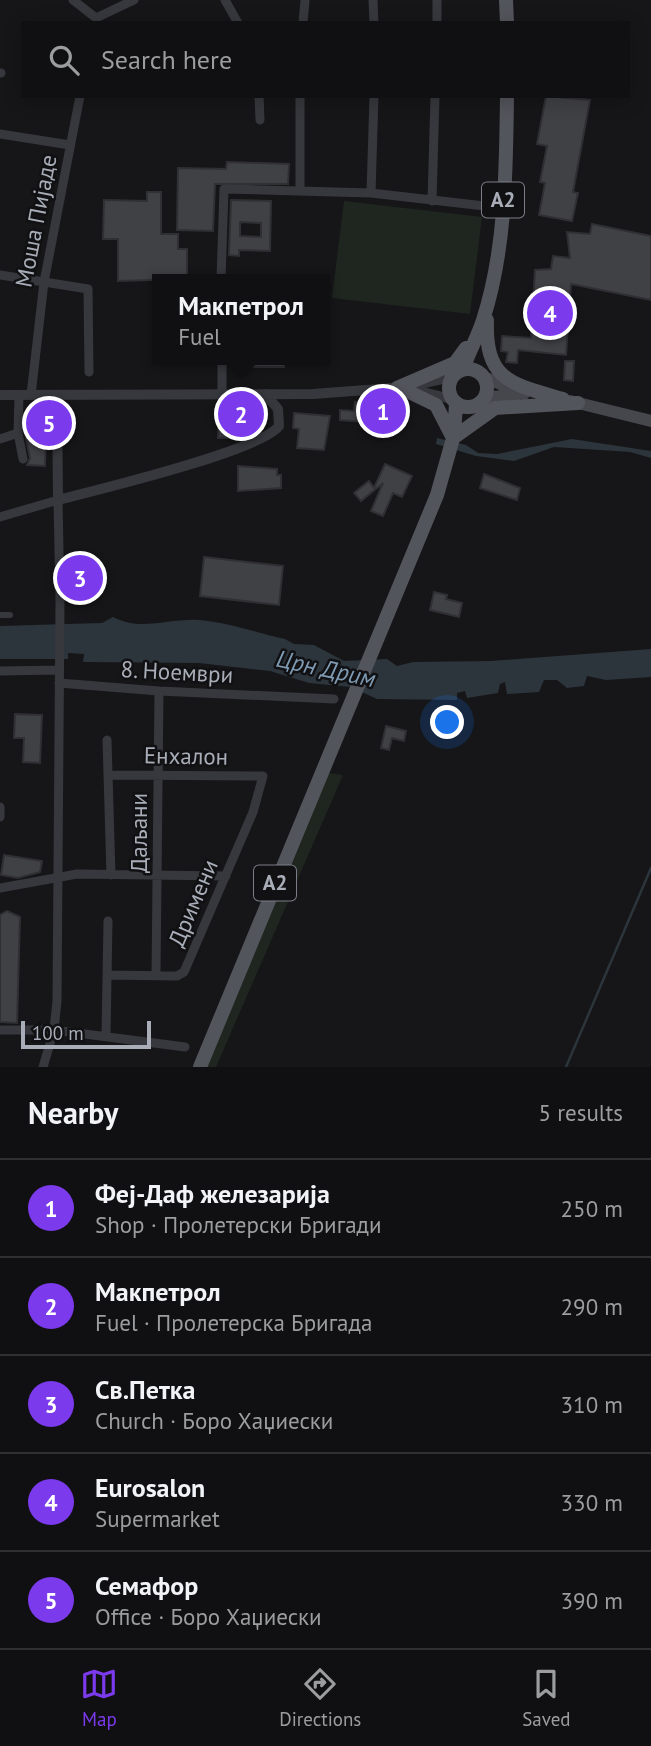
<!DOCTYPE html>
<meta charset="utf-8">
<style>
body{margin:0;font-family:"PT Sans",sans-serif;background:#1e1e20;color:#f1f3f6}
.scale{position:absolute;left:21px;bottom:18px;width:130px;box-sizing:border-box;padding-left:7px;border:4px solid #a8adb8;border-top:0;font-size:19px;line-height:24px;white-space:nowrap;color:#a8adb8;-webkit-text-stroke:5px #111113;paint-order:stroke}
.you{position:absolute;left:448px;top:723px;width:24px;height:24px;margin:-18px;border:5px solid #fff;border-radius:50%;background:#1a73e8;box-shadow:0 0 0 10px #1a73e833}
.badge{display:grid;place-items:center;width:46px;height:46px;border-radius:50%;background:#7c3aed;color:#fff;font-size:23px;font-weight:700}
.pin{position:absolute;translate:-50% -50%;border:4px solid #fff;box-shadow:0 2px 7px #0006}
.popup{position:absolute;left:152px;top:274px;width:178px;height:91px;box-sizing:border-box;display:grid;place-content:center;border-radius:0px;background:#101012;filter:drop-shadow(0 2px 5px #0005);font-size:23px;white-space:nowrap;color:#9c9d9f}
.popup b{font-size:26px;color:#f1f3f6}
.popup::after{content:'';position:absolute;left:50%;top:100%;margin-left:-14px;border:14px solid transparent;border-top-color:#101012}
.list{margin:0;padding:0;list-style:none}
h2{display:flex;justify-content:space-between;align-items:center;height:91px;margin:0;padding:0 28px;font-size:30px}
h2 small{font-size:23px;font-weight:400;color:#9c9d9f}
.list li{display:grid;grid-template-columns:46px 1fr auto;gap:21px;align-items:center;box-sizing:border-box;height:98px;padding:0 28px;border-top:2px solid #303032}
.list b{display:block;font-size:26px;white-space:nowrap}
.list p{margin:0;font-size:23px;white-space:nowrap;color:#9c9d9f}
.list em{font-size:23px;font-style:normal;color:#9c9d9f}
.icon{flex:none;width:38px;height:38px;fill:none;stroke:currentColor;stroke-width:2;stroke-linecap:round;stroke-linejoin:round}
.map{position:relative;flex:none;width:651px;height:1067px;overflow:hidden}
.search{position:absolute;background:#101012;box-shadow:0 4px 18px #0003;left:21px;right:21px;top:21px;height:77px;display:flex;align-items:center;gap:18px;box-sizing:border-box;padding:0 24px;border-radius:0px;color:#9c9d9f;font-size:26px}
.sheet{height:581px;background:#101012}
nav{display:flex;justify-content:space-around;align-items:center;box-sizing:border-box;height:98px;border-top:2px solid #303032;background:#101012;font-size:19px;color:#9c9d9f}
nav a{display:grid;justify-items:center;gap:4px}
nav .on{color:#7c3aed}
.map>svg:first-child{display:block}
</style>
<div class="map">
<svg width="651" height="1067" viewBox="0 0 651 1067">
<rect width="100%" height="100%" fill="#161618"/>
<!-- green -->
<path fill="#1e261f" d="M344 201 482 217 470 314 332 298Z
M322 772 343 775 216 1067H200Z"/>
<!-- water -->
<path fill="#2c353c" d="M437 438 466 445 478 453 497 454 572 439 651 451V458L630 452 554 447 514 461 476 456 436 444Z
M113 617C141 632 169 618 199 620 227 622 257 633 285 639L294 644 314 645 344 661 387 659 397 666 413 662 491 661 651 649V677L606 680 587 676 584 686 567 688 557 680H544L539 692 507 694 505 682 500 684 498 693 467 698 465 691 457 693V700L377 699 351 687 309 683 270 671 199 663 83 662 84 654 68 653V659H0V626L102 623Z"/>
<g fill="none" stroke-linecap="round" stroke-linejoin="round">
<!-- stream -->
<path stroke="#2c353c" stroke-width="2.5" d="M566 1067 651 868"/>
</g>
<!-- building -->
<path fill="#404145" stroke="#303034" stroke-width="2" fill-rule="evenodd" d="M546 96 590 100 573 192 578 193 572 221 539 215 545 183 540 182 547 146 537 144Z
M227 162 289 164 288 184H215L213 231 177 230 178 168 226 169Z
M147 192H161V234H178V249H187V279L118 281V239H103L104 200 147 201Z
M231 200 271 201 270 251 239 250V256L229 255ZM240 222 261 223V237L240 236Z
M592 224 651 236V300L571 284 566 355 518 350 517 363 506 362 508 352 501 351 502 336 531 338 535 270 551 269 553 256 570 258 567 232 590 234Z
M254 360H284V367H254Z
M565 361H574L573 381 564 380Z
M355 402 383 405 381 423 340 420V410L354 411Z
M219 404 243 405 242 438H218Z
M26 412H41V435H46L45 466 27 465 30 458 25 433Z
M294 413 330 416 324 450 297 448 299 429 293 428Z
M385 464 412 476 402 497 393 493 383 516 371 511 383 483 361 501 354 493 369 481 374 488Z
M238 466 277 469V475H281V488L238 491Z
M484 474 520 488 517 500 480 488Z
M204 557 283 566 279 605 200 596Z
M434 592 447 595 446 599 462 603 459 617 430 610Z
M15 714 42 715 40 763 23 762 24 738H14Z
M386 726 406 731 404 741 392 738 389 750 381 748Z
M4 855 42 861 40 872 18 878 1 875Z
M7 911 20 917 17 1023 0 1022V915Z"/>
<g fill="none" stroke-linecap="round" stroke-linejoin="round">
<!-- pedestrian -->
<path stroke="#37383d" stroke-width="6" d="M0 615H10"/>
<!-- minor -->
<path stroke="#37383d" stroke-width="9" d="M73 0 96 18
M225 0 238 23
M373 0 374 23
M437 0V23
M96 18 134 0
M303 23 305 0
M0 73H1
M259 96 260 120
M0 134 70 145
M300 189V96
M371 193 374 96
M432 201 435 96
M0 275 88 289 89 372
M221 279 224 189 371 193 502 208
M222 360V395
M19 395 18 433 23 459
M31 395 44 282 80 96
M0 439 18 433
M0 517 58 500 60 601 57 1001 54 1030 43 1067
M0 671 59 670
M59 683 159 691 334 699
M107 740 111 875
M0 807V817
M0 888 77 874 226 876
M108 975 177 976 184 972 253 812 263 776 108 775
M156 975 159 691
M0 1030H54L185 1047
M106 1036 108 921"/>
<!-- tertiary -->
<path stroke="#37383d" stroke-width="10" d="M415 390 451 399
M0 395 313 394 406 387 451 377
M57 396 58 500C97 490 260 451 279 426L278 409 265 394"/>
<!-- secondary -->
<path stroke="#45474d" stroke-width="12" d="M484 377 524 394
M485 398 519 394
M570 401 651 421"/>
<!-- primary -->
<path stroke="#53555c" stroke-width="14" d="M506 0 507 23
M487 320C485 381 511 384 563 399
M449 388a19 19 0 1 1 38 0a19 19 0 1 1-38 0Z
M463 369C469 352 478 336 483 320 506 249 506 170 507 96
M397 388 455 363 466 348
M401 388 436 405 453 438 495 408 578 403
M200 1067 437 495 454 435 456 404"/>
</g>
<g text-anchor="middle" stroke-width="5" stroke-linejoin="round" paint-order="stroke">
<!-- shield labels -->
<g fill="#111113" stroke="#7b7e86" stroke-width="2">
<rect x="482" y="182.5" width="42" height="35" rx="5"/>
<rect x="254" y="865.5" width="42" height="35" rx="5"/>
</g>
<g font-size="21" font-weight="bold" fill="#a8adb8">
<text x="503" y="207">A2</text>
<text x="275" y="890">A2</text>
</g>
<!-- street labels -->
<g font-size="23" fill="#a8adb8" stroke="#111113">
<text transform="translate(36 221) rotate(-79)" y="8">Моша Пијаде</text>
<text transform="translate(177 672) rotate(3)" y="8">8. Ноември</text>
<text transform="translate(186 756) rotate(1)" y="8">Енхалон</text>
<text transform="translate(139 833) rotate(-90)" y="8">Даљани</text>
<text transform="translate(193 903) rotate(-67)" y="8">Дримени</text>
</g>
<!-- water labels -->
<g font-size="24" font-style="italic" fill="#7f9bb3" stroke="#111113">
<text transform="translate(326 669) rotate(12)" y="8">Црн Дрим</text>
</g>
</g>
</svg>
<div class="scale">100 m</div>
<div class="you"></div>
<div class="pin badge" style="left:383px;top:411px">1</div>
<div class="pin badge" style="left:241px;top:414px">2</div>
<div class="popup"><b>Макпетрол</b>Fuel</div>
<div class="pin badge" style="left:80px;top:578px">3</div>
<div class="pin badge" style="left:550px;top:313px">4</div>
<div class="pin badge" style="left:49px;top:423px">5</div>
<div class="search"><svg class="icon" aria-label="search" viewBox="0 0 24 24"><circle cx="10" cy="10" r="6"/><path d="M15 15l6 6"/></svg>Search here</div>
</div>
<section class="sheet">
<h2>Nearby<small>5 results</small></h2>
<ul class="list">
<li><span class="badge">1</span><div><b>Феј-Даф железарија</b><p>Shop · Пролетерски Бригади</p></div><em>250 m</em></li>
<li><span class="badge">2</span><div><b>Макпетрол</b><p>Fuel · Пролетерска Бригада</p></div><em>290 m</em></li>
<li><span class="badge">3</span><div><b>Св.Петка</b><p>Church · Боро Хаџиески</p></div><em>310 m</em></li>
<li><span class="badge">4</span><div><b>Eurosalon</b><p>Supermarket</p></div><em>330 m</em></li>
<li><span class="badge">5</span><div><b>Семафор</b><p>Office · Боро Хаџиески</p></div><em>390 m</em></li>
</ul>
</section>
<nav>
<a class="on"><svg class="icon" aria-label="map" viewBox="0 0 24 24"><path d="M3 6l6-2 6 2 6-2v14l-6 2-6-2-6 2zM9 4v14M15 6v14"/></svg>Map</a>
<a><svg class="icon" aria-label="directions" viewBox="0 0 24 24"><path d="M12 3l9 9-9 9-9-9zM9 14v-3h6M13 9l2 2-2 2"/></svg>Directions</a>
<a><svg class="icon" aria-label="saved" viewBox="0 0 24 24"><path d="M7 4h10v16l-5-4-5 4z"/></svg>Saved</a>
</nav>
